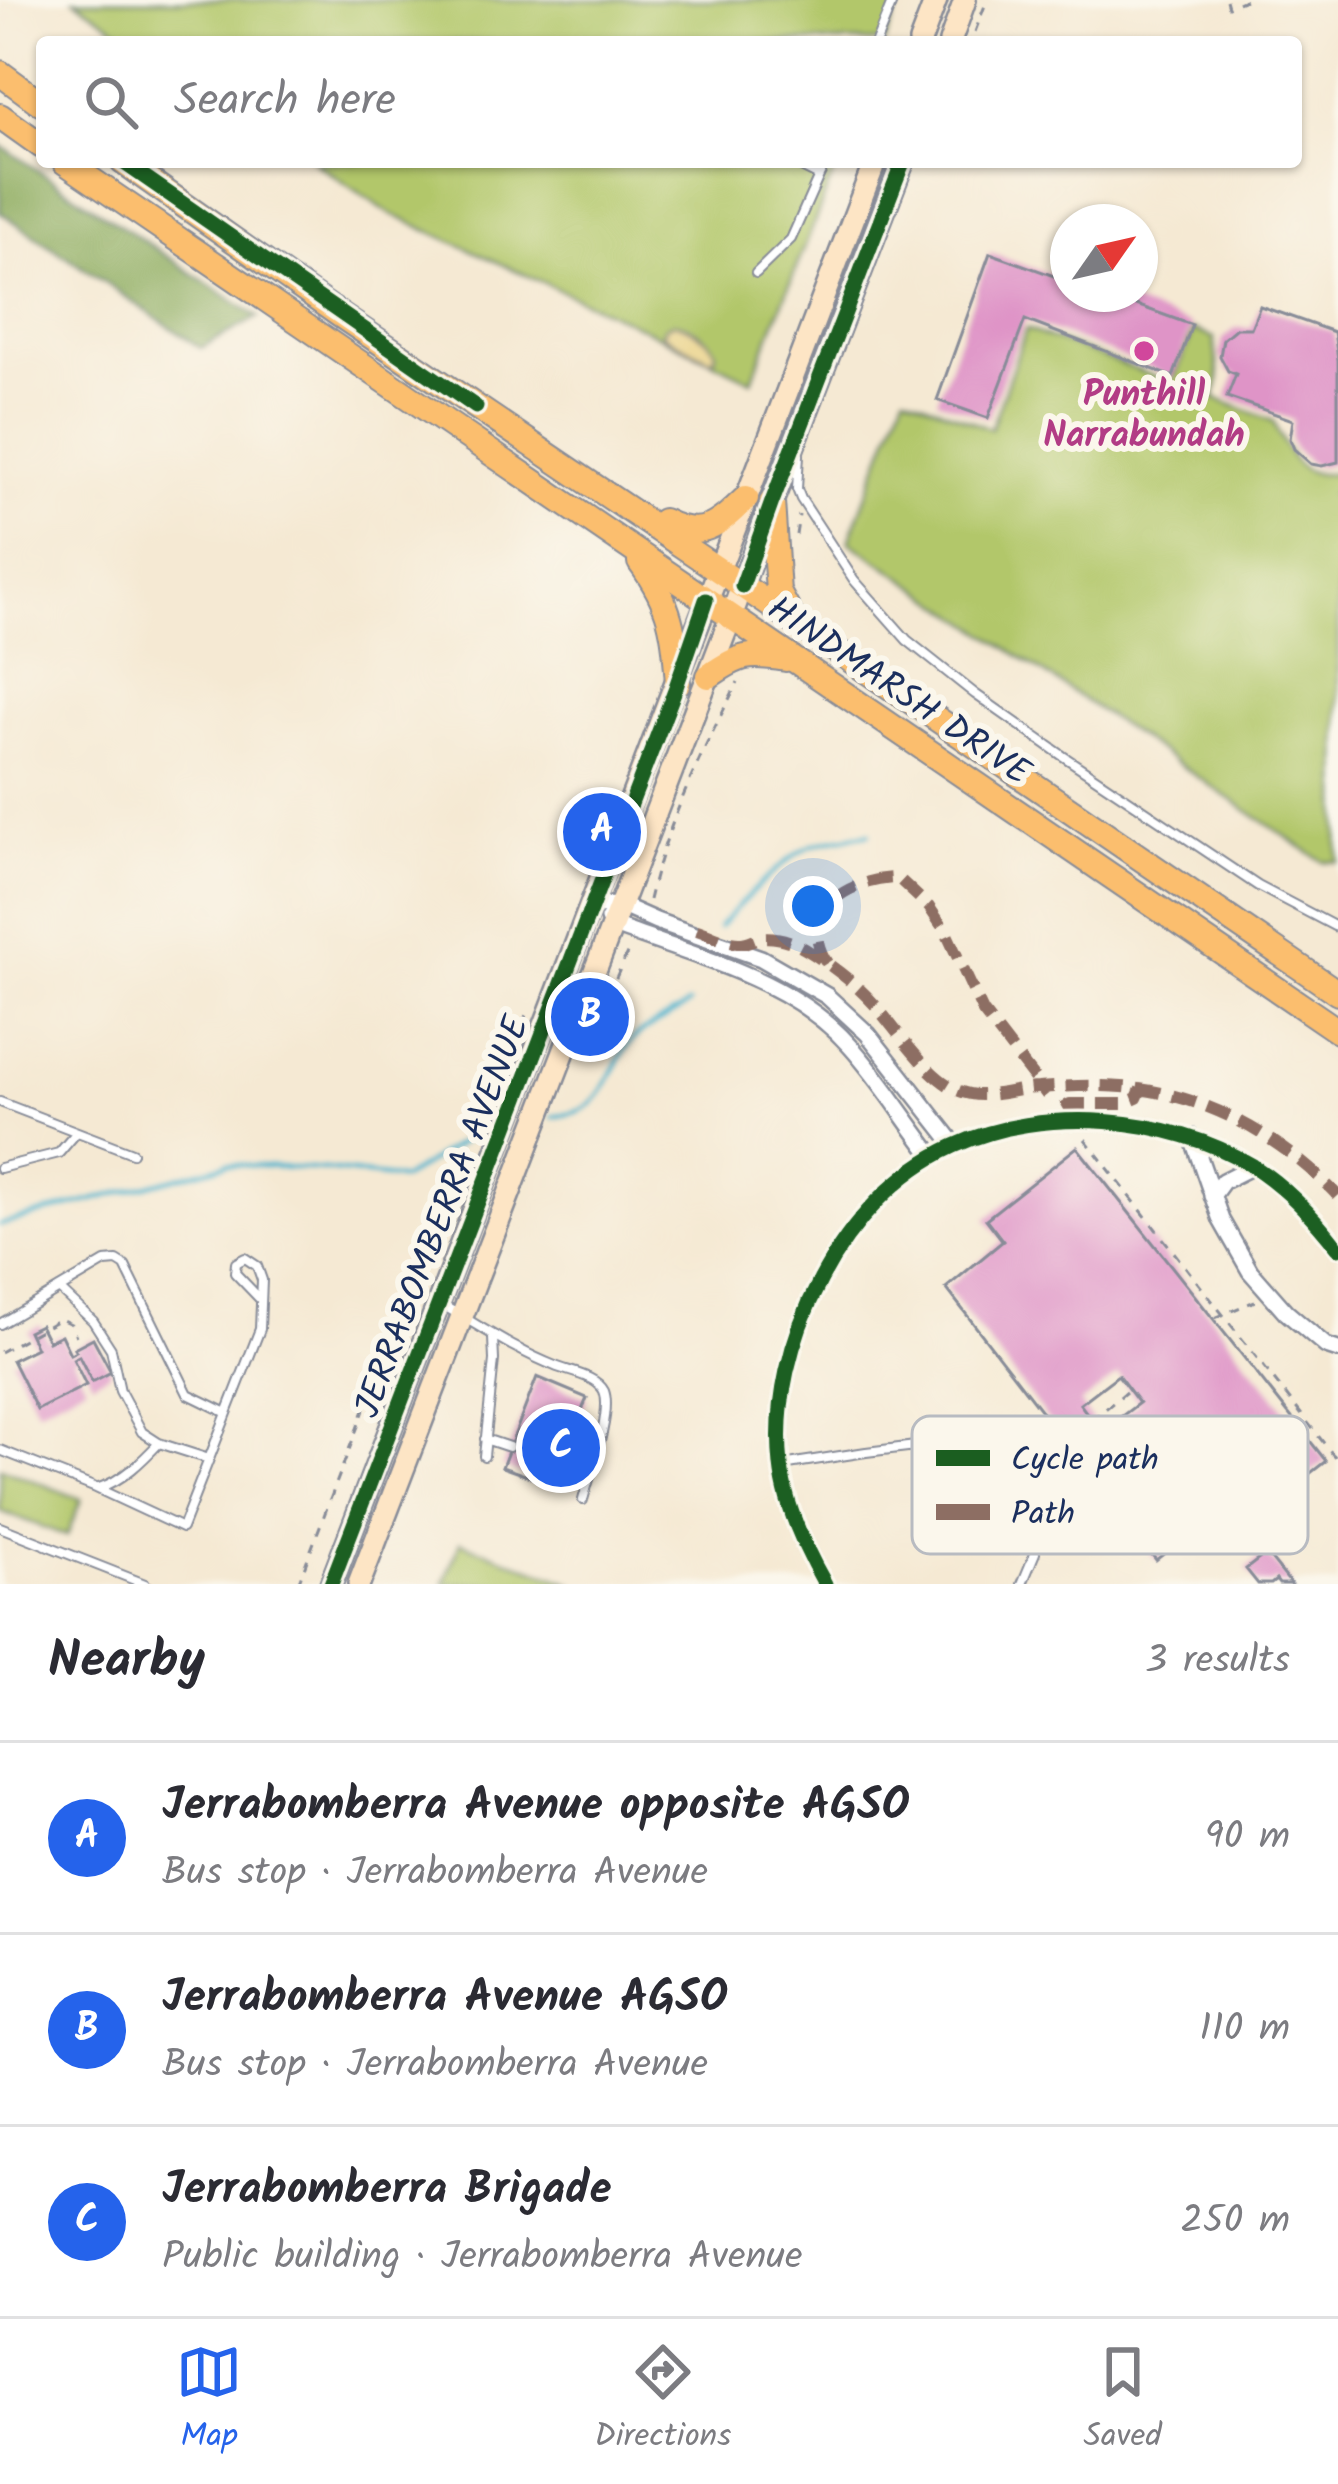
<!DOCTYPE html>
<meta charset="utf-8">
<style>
body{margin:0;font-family:Kalam,sans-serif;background:#f2f2f3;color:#2b2b33}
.compass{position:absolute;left:1050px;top:204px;width:108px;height:108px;border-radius:50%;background:#fff;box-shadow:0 3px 9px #0004;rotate:56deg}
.you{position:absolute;left:813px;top:906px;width:42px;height:42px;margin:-30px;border:9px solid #fff;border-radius:50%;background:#1a73e8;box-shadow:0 0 0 18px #1a73e833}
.badge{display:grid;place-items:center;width:78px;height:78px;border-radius:50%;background:#2563eb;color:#fff;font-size:39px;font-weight:700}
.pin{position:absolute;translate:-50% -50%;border:6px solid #fff;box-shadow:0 3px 12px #0006}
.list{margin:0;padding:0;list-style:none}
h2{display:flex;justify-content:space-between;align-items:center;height:156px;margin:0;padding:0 48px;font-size:51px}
h2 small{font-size:39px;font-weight:400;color:#7c7c81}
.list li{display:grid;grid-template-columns:78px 1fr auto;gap:36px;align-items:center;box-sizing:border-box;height:192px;padding:0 48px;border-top:3px solid #e1e1e2}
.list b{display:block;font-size:45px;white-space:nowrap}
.list p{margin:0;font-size:39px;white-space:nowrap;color:#7c7c81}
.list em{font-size:39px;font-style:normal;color:#7c7c81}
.icon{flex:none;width:66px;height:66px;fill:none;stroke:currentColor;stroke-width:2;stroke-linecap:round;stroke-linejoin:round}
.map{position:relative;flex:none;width:1338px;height:1584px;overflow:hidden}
.search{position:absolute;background:#fff;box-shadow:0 3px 9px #0004;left:36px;right:36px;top:36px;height:132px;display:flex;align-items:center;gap:30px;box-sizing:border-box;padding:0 42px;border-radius:12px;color:#7c7c81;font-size:45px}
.sheet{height:732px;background:#fff}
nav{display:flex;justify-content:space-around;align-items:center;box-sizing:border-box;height:168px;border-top:3px solid #e1e1e2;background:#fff;font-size:33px;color:#7c7c81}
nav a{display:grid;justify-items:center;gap:6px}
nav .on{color:#2563eb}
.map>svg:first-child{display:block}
</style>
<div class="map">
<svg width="1338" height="1584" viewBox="0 0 1338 1584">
<rect width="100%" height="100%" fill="#fbf7ec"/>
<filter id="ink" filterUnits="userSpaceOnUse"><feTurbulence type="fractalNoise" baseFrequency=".00833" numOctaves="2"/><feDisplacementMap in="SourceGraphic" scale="24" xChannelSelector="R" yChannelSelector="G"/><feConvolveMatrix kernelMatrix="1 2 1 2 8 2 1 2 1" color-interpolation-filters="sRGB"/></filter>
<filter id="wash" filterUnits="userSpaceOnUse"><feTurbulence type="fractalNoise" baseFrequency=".004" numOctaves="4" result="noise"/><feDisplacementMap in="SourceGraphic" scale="48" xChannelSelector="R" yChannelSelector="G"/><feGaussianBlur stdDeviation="2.7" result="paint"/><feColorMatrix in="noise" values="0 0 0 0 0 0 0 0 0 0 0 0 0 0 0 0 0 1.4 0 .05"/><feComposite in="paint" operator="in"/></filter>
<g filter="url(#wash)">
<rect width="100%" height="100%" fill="#f5e9d3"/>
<!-- green -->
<path fill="#b2c76b" stroke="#667b64" stroke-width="3" d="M75 0H901L885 42H137Z
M314 162H838L752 380 626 320 389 213Z
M1026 329 1172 383 1194 330 1214 338 1219 381 1214 398 1273 421C1288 453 1296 481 1338 473V487L1331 494 1338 507V862L1322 861 849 541 905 394 991 429Z
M1 1468 81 1499 67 1536 0 1511Z
M460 1542 574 1584H444Z"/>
<!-- forest -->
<path fill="#8dac5f" stroke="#546e5e" stroke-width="3" d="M0 145 258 317 201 348 0 212Z"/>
<!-- sand -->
<path fill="#eeda9e" stroke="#84847e" stroke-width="3" d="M672 323C687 323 708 337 716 351L715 358 709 359 662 335 664 328Z"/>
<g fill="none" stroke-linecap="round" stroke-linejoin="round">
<!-- stream -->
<path stroke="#50b6cf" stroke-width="4.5" d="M719 927C737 906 788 854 813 845 831 839 851 836 870 833
M553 1117C562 1115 573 1114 581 1110 607 1099 614 1060 632 1040 645 1026 672 1017 689 1004
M0 1225 227 1164 326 1170 402 1179 488 1125"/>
</g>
<g id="blocks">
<!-- building -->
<path fill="#df94c7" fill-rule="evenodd" d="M990 253 1068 281V294H1106L1192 325 1173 377 1025 320 988 418 937 400Z
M1260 306 1334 332 1338 360V462L1322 466 1311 464 1294 449 1290 439 1293 420 1227 397 1236 374 1228 371 1220 356 1223 339 1236 328H1251Z
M1077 1147 1326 1461 1244 1525 1291 1584H1279L1276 1580 1271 1584H1258L1246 1569 1259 1559 1237 1530 1233 1533 1217 1512 1156 1560 946 1288 1003 1241 986 1219ZM1118 1375 1139 1403 1101 1432 1080 1404Z
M40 1325 48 1341 61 1335 70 1354 76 1351 74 1348 93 1338 111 1372 92 1382 79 1356 73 1359 86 1385 37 1410 12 1360 36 1348 28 1331Z
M537 1377 587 1398 575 1427 585 1431 564 1486 551 1481 569 1436 552 1430 536 1479 502 1467Z"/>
</g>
</g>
<g filter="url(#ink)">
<use href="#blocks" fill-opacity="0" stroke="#888c98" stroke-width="3"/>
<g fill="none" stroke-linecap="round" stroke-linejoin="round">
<defs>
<path id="lane" d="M876 42 893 0
M791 162 819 176 826 162
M756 273 791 239 819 176
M799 455 797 489 801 499 854 580 907 640 975 694 1063 756 1258 886 1338 928
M0 1102 132 1153
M0 1168 59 1153 77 1132
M59 1289 93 1321 111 1349 120 1391 142 1432 159 1443 209 1459
M440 1304C479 1325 514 1350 555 1366 569 1372 597 1376 604 1391 613 1413 589 1476 583 1500
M0 1324 105 1262 117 1261 125 1266 188 1394 227 1413
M485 1439 509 1447
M0 1450 96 1488 182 1528 260 1329 262 1280 257 1266 245 1258 236 1263 235 1273 261 1300
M484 1456 494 1360 493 1338
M782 1465 866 1452 949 1442
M99 1488C122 1481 143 1460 159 1443
M0 1527 145 1584
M1022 1584 1035 1553"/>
<path id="street" d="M591 906 620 905 656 921 761 958 827 996 868 1034 955 1145
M608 919 622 929C702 959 792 980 850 1046 881 1080 906 1121 934 1157
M1192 1137 1221 1220 1250 1271 1286 1312 1326 1346 1338 1350
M1212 1196 1223 1181 1253 1166
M825 1584C805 1549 785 1505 781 1465 768 1345 842 1197 954 1146 1043 1105 1170 1115 1253 1166 1287 1188 1314 1217 1338 1248"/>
<path id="secondary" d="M920 42 936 0
M950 42 965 0
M331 1584 875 162
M359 1584 731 617 772 502 903 162"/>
<path id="primary" d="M0 73 42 104
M0 116 42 146
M65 162 1338 1031
M123 162 340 315 760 598 1338 993
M772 502 778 592 791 616
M663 521C702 541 718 525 746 498
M640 562C672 606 674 630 678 683
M709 676C740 654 749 653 786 659"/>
</defs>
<!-- lane casing -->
<use href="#lane" stroke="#888c98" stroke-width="12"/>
<!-- street casing -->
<use href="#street" stroke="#888c98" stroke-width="20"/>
<!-- secondary casing -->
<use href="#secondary" stroke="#888c98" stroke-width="26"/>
<!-- primary casing -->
<use href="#primary" stroke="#888c98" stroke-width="28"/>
<!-- path -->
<path stroke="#888c98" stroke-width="3" stroke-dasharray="9 9" stroke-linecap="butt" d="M1226 0 1228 7 1245 0
M975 32 987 0
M796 535 799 515
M649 900C666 825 702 751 738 682
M601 1011 629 949
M493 1103 526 1015
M1085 1139 1334 1456 1338 1453
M1215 1318 1255 1301
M0 1352 60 1319 71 1324 76 1336
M1092 1420 1126 1392
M963 1440 1053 1426
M1040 1540 1076 1456
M298 1584 434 1226 459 1174 473 1160"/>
<!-- lane -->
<use href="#lane" stroke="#fff" stroke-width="8"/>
<!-- street -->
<use href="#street" stroke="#fff" stroke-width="15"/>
<!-- secondary -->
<use href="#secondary" stroke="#fde5c5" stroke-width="21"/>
<!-- primary -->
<use href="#primary" stroke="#fbbe6e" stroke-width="24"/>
<!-- quiet -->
<path stroke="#8d6e63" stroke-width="12" stroke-dasharray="24 12" stroke-linecap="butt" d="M697 930C710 934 727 944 741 943 747 943 752 940 758 938 778 935 794 942 810 952 833 966 856 984 874 1004 897 1030 926 1076 957 1090 984 1102 1010 1089 1038 1088 1071 1086 1106 1084 1139 1089 1215 1099 1286 1141 1338 1196
M827 963C794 911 851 878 898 878L929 907 946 932 983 1012 1047 1095
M1063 1108 1070 1104H1122L1137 1098 1141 1089"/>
<defs>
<path id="cycleway" d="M123 162 476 407
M742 586 772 502 903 162
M331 1584 676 687 706 600
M825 1584C805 1549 785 1505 781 1465 768 1345 842 1197 954 1146 1043 1105 1170 1115 1253 1166 1287 1188 1314 1217 1338 1248"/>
</defs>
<!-- cycleway casing -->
<use href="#cycleway" stroke="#fbf7ec" stroke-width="22"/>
<!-- cycleway -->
<use href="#cycleway" stroke="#1b5e20" stroke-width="15"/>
</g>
</g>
<!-- markers -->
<circle fill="#d1479c" stroke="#fbf7ec" stroke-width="4.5" cx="1144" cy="351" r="12"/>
<g text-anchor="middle" stroke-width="12" stroke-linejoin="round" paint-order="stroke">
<!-- hotel labels -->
<g font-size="36" font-weight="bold" fill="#b23c85" stroke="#fbf7ec">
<text x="1144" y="405">Punthill<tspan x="1144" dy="41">Narrabundah</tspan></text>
</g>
<!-- street labels -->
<g font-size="36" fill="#1b2f5e" stroke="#fbf7ec">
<text transform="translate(900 689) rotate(34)" y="13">HINDMARSH DRIVE</text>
<text transform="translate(440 1216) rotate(-69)" y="13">JERRABOMBERRA AVENUE</text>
</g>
</g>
<!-- legend -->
<rect x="912" y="1416" width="396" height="138" rx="18" fill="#fbf7ec" stroke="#b8bbc1" stroke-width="3"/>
<rect x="936" y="1450" width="54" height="16" fill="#1b5e20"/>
<rect x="936" y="1504" width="54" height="16" fill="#8d6e63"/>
<g font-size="33" fill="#1b2f5e">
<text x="1011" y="1470">Cycle path</text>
<text x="1011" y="1524">Path</text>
</g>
</svg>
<svg class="compass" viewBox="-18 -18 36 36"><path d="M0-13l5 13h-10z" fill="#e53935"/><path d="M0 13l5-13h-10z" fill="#7c7c81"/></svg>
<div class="you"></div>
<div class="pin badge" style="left:602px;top:832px">A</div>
<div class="pin badge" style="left:590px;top:1017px">B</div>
<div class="pin badge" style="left:561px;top:1448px">C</div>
<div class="search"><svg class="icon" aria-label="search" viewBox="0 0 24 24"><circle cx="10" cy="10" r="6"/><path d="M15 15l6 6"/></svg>Search here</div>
</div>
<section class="sheet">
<h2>Nearby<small>3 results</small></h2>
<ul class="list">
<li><span class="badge">A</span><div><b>Jerrabomberra Avenue opposite AGSO</b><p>Bus stop · Jerrabomberra Avenue</p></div><em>90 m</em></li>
<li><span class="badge">B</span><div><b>Jerrabomberra Avenue AGSO</b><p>Bus stop · Jerrabomberra Avenue</p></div><em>110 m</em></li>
<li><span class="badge">C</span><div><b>Jerrabomberra Brigade</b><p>Public building · Jerrabomberra Avenue</p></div><em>250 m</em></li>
</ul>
</section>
<nav>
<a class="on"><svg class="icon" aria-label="map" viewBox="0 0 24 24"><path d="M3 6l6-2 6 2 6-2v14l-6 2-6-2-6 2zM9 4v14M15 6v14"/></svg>Map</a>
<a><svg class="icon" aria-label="directions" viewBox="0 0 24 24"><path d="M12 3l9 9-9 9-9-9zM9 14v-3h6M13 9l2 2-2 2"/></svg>Directions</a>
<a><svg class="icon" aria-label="saved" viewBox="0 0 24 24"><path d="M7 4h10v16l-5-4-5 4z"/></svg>Saved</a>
</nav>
